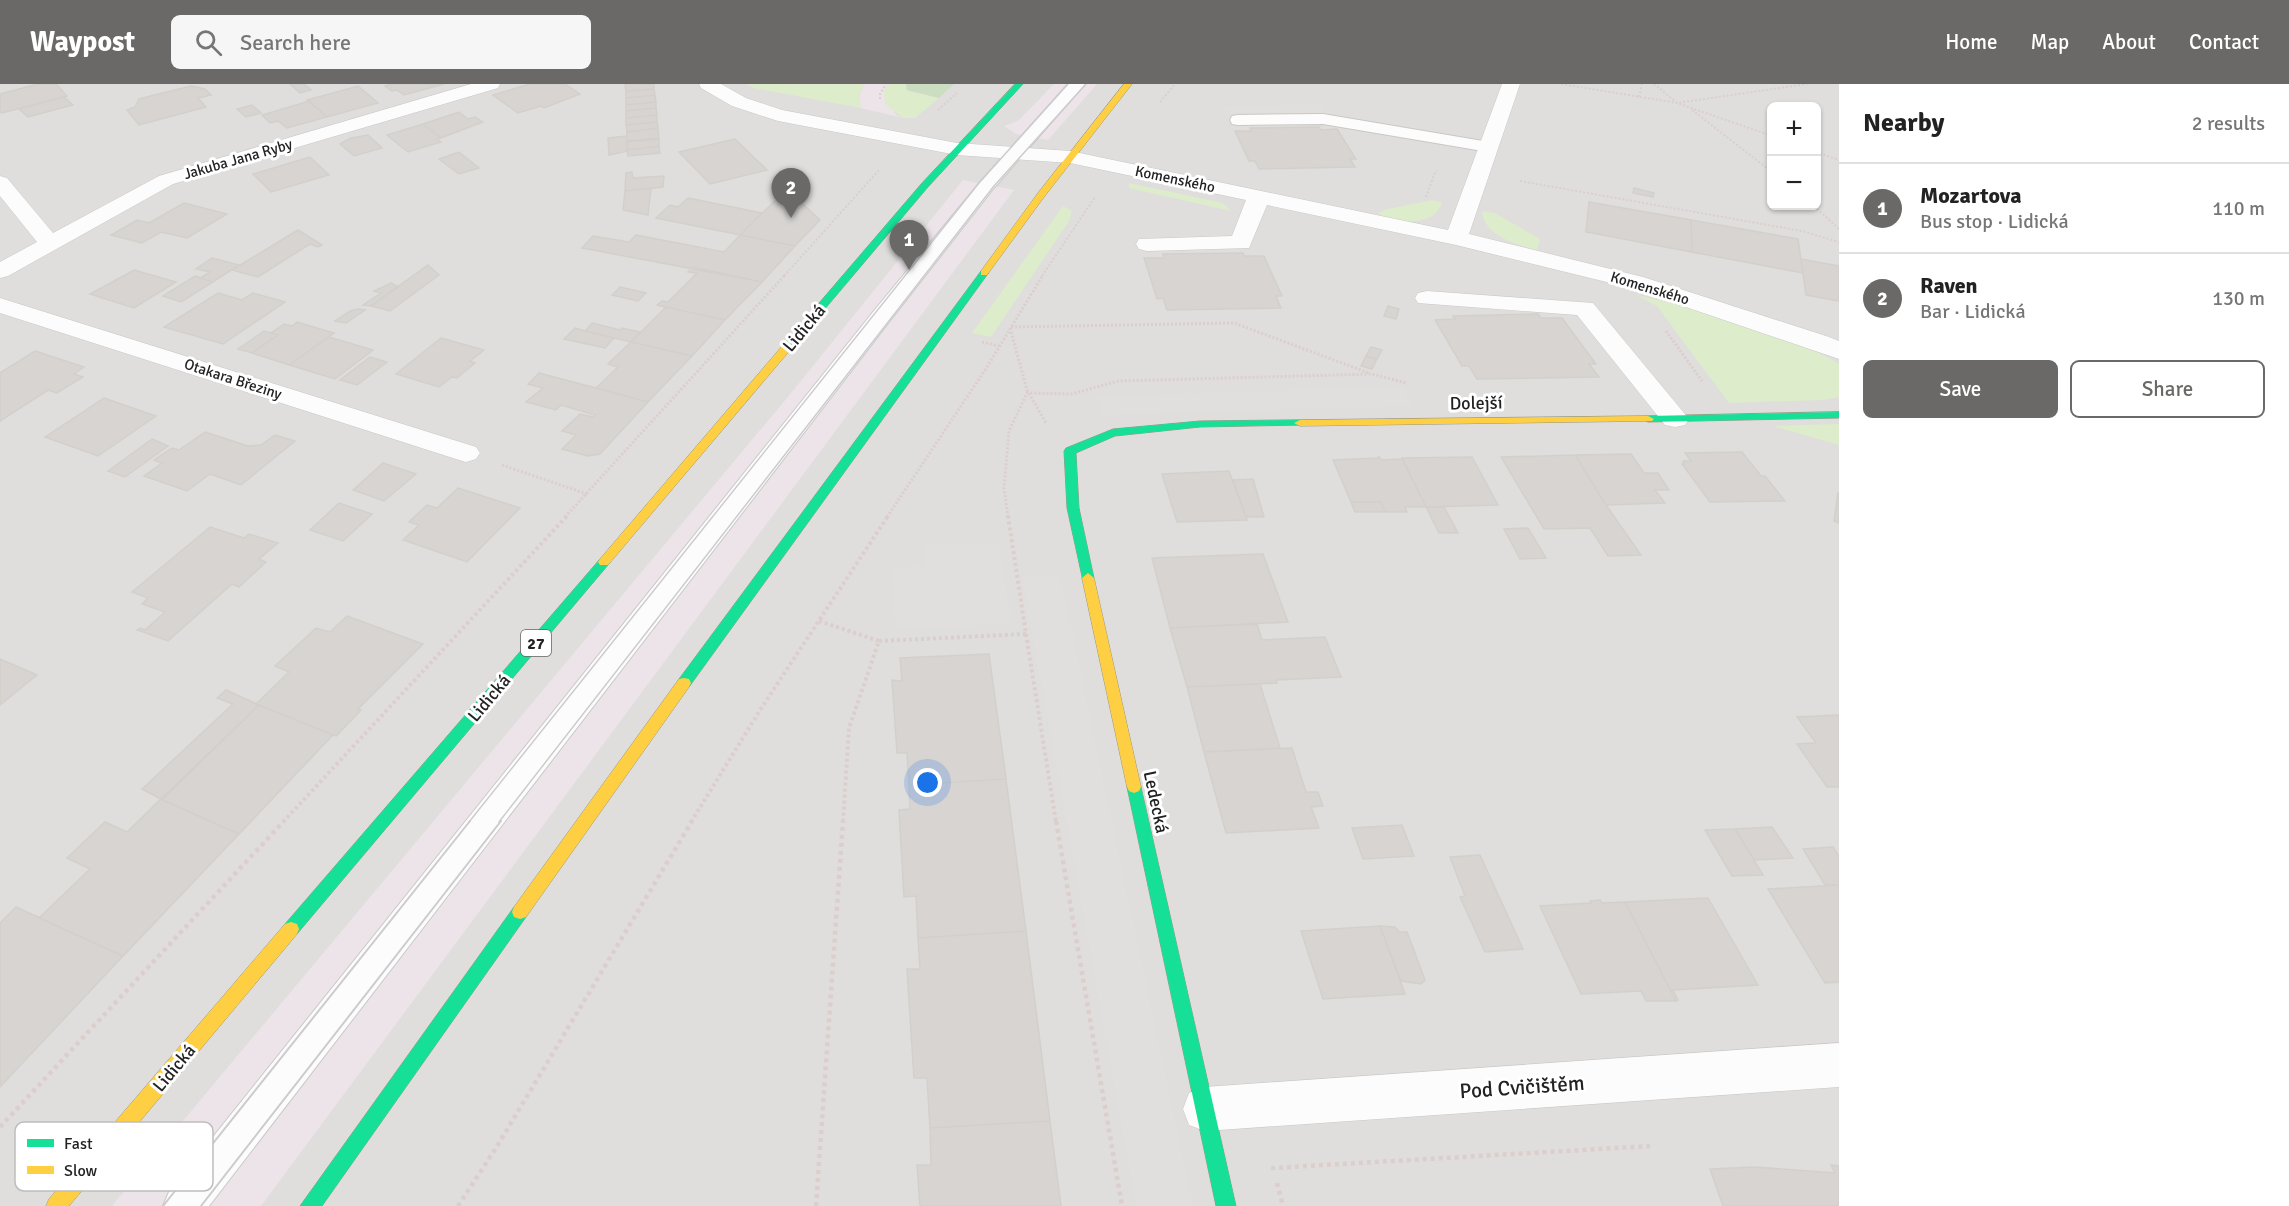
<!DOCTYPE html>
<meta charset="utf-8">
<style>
body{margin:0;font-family:Signika,sans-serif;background:#f6f6f6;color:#222}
.controls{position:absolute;right:18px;top:18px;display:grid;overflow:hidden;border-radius:9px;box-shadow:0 2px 4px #0004}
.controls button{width:54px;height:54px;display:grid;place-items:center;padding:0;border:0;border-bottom:2px solid #e0e0e0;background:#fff;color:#222;font:30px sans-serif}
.you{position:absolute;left:928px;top:699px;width:21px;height:21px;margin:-15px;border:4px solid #fff;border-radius:50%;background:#1a73e8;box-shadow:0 0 0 9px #1a73e833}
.badge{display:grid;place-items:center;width:39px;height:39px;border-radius:50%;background:#6a6968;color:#fff;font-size:20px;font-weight:700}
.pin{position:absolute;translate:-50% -50px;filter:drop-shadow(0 2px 3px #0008)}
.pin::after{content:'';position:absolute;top:32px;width:21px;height:18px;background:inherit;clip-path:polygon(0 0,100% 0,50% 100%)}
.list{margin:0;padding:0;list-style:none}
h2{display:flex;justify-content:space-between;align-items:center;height:78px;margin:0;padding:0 24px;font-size:26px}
h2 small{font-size:20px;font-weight:400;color:#767676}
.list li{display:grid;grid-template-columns:39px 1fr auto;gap:18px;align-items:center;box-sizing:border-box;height:90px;padding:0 24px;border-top:2px solid #e0e0e0}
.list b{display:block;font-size:22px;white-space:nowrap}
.list p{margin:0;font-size:20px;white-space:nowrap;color:#767676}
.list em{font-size:20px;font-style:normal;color:#767676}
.actions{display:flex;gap:12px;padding:18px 24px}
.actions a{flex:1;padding:14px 0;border:2px solid #6a6968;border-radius:9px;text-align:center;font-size:21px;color:#6a6968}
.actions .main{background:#6a6968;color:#fff}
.icon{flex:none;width:33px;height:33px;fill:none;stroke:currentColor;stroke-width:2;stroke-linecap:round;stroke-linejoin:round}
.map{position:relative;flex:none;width:1839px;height:1122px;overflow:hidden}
header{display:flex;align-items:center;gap:36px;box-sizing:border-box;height:84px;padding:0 30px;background:#6a6968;color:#fff}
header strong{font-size:28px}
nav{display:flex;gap:33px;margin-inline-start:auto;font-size:21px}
.search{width:420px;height:54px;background:#f6f6f6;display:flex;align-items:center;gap:15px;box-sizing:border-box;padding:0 21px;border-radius:9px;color:#767676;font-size:22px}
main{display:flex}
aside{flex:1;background:#fff}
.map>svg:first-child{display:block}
</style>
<header>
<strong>Waypost</strong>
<div class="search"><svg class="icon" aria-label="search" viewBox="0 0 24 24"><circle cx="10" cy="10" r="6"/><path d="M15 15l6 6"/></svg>Search here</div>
<nav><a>Home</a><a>Map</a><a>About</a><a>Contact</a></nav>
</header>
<main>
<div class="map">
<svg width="1839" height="1122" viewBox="0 0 1839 1122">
<rect width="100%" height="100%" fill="#f0eeeb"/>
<!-- residential -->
<path fill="#dfdedc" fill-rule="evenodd" d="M0 0H1839V1122H0ZM1772 22H1816V122H1772Z"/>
<!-- industrial -->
<path fill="#ede4e9" d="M864 0H890L884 6 896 31 903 34 861 24 859 13Z
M1054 0H1097L1048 56 1016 50 1004 42 1018 37Z
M963 96 1014 106 261 1122H112L792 308Z"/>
<!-- grass -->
<path fill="#ddeccb" d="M746 0H864L859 12 861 24 754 4Z
M890 0H906L908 7 939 14 915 34H903L885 20 884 6Z
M1129 99 1223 119 1231 127 1129 104Z
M1432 116 1442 118C1435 144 1399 137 1378 135L1380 128 1384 126Z
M1063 122 1072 127 1069 137 991 253 972 249Z
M1482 127 1495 129 1540 155 1537 166C1517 161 1484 152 1482 127Z
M1636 211C1700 225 1784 246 1839 280V313L1823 316 1729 319 1657 222Z
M1839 340V361L1773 342Z"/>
<!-- forest -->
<path fill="#cbdec1" d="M906 0H954L939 14 907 6Z"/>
<!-- parking -->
<path fill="#e0dfde" d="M1322 21 1334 40 1231 41 1223 22Z
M1402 303 1413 322 1103 331 1098 312Z
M999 459 1011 540 896 545 892 483 925 481 924 461Z
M1060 491 1193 1122H1136L1022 493Z"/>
<!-- building -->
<path fill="#d7d4d2" stroke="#d3d0cc" stroke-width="1.5" d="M38 0H56L67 12 2 29 0 28V10Z
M290 0H304L311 6 300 9Z
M391 0H390H444L404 11 397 6 392 7 385 2Z
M530 0H565L580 10 544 24 541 22 518 29 493 11Z
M627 0H654V5L626 7 625 1Z
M191 2 205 5 211 11 198 14 206 23 139 41 127 26 135 23 139 15Z
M358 2 378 19 327 33 307 16Z
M654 5 655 11 626 14V7Z
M655 11 656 18 626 21V14Z
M64 13 73 21 28 33 19 25Z
M309 17 327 33 287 44 278 37 270 39 262 31Z
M656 18V24L626 27V21Z
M252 21 261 29 246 33 237 25Z
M656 24 657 31 626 34V27Z
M459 28 468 35 475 33 483 38 441 54 423 40Z
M657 31V38L626 41V34Z
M657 38 658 44 627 48 626 41Z
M423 40 441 54 437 55 441 58 408 68 387 51Z
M1319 43 1321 46 1337 45 1356 75H1350L1355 83 1259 85 1255 77H1249L1235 47H1252L1250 44Z
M658 44 659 54 627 57V48Z
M368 51 382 64 354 72 340 60 351 54Z
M627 52 628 67 609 71 608 54Z
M659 55V62L627 66V58Z
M735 55 767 86 710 100 679 68Z
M659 62 660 69 628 72 627 66Z
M459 68 479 84 459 90 439 75Z
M310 73 329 91 271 108 253 90Z
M632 88 633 94 664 92 663 103 625 107 626 89Z
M651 104 648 131 623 126 625 107Z
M1634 104 1654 109 1653 113 1633 109Z
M787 105 820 136 795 162 740 151Z
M688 114 762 129 740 151 656 134 670 121 678 123Z
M1589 118 1691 136 1692 168 1586 148Z
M184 119 227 130 187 154 161 148 142 159 111 151 137 136 149 139Z
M1691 136 1798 155 1803 189 1692 168Z
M298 146 322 161 318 163 310 160 258 193 232 186Z
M636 151 724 168 740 151 795 162 762 198 582 164 593 152 629 158Z
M1243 169 1244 172H1264L1282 212H1276L1281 224 1167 226 1163 214 1157 215 1144 174H1164L1163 170Z
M212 174 239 181 213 198 200 194 210 188 196 185Z
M1801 175 1839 182V217L1806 211Z
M428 181 439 191 390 227 371 222Z
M692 183 762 198 725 236 657 221 662 217 668 218 697 189 688 188Z
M134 186 176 198 134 224 90 210Z
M195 192 213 198 181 218 163 212Z
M391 199 398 203 371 222 363 221 381 209 374 207Z
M620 203 646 209 638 217 612 211Z
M218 209 242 216 253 209 285 218 223 260 164 243Z
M1388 222 1399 225 1396 235 1384 232Z
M666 223 725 236 692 272 631 258Z
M358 225 365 226 346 239 335 237 350 227Z
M1538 230 1541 234H1562L1596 280H1589L1599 293 1477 295 1469 282H1462L1435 236 1455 235 1453 232Z
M297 238 334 249 289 281 252 269 278 251 271 249 284 240 292 242Z
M592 239 620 246 622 244 640 248 631 258 585 247Z
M575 244 585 247 614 254 605 264 564 255Z
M264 247 278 251 252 269 238 265Z
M329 253 373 266 335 295 289 281Z
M441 254 484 266 470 277 475 279 457 294 452 293 439 303 396 290Z
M631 258 692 272 648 318 596 304 618 283 608 280Z
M1371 263 1382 266 1377 275 1366 272Z
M35 267 84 283 74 290 83 293 57 309 48 306 0 337V289Z
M1366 272 1377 275 1372 285 1361 282Z
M370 273 387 278 357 301 340 296Z
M539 289 596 304 648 318 600 370 588 372 562 365 576 351 562 347 580 330 593 333 595 331 561 321 556 326 526 318 543 304 528 300Z
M104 314 156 332 98 372 45 353Z
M205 348 248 362 261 361 275 351 295 357 241 401 210 390 187 407 144 392 162 379 154 376 172 364 179 366Z
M152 355 168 362 125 393 108 387Z
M1742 368 1761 392H1765L1785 417 1710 418 1682 380H1684L1683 377H1691L1685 369Z
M1631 370 1644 389H1658L1669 406H1655L1665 419 1606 421 1575 371Z
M1575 371 1606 421 1641 471 1608 472 1590 444 1544 445 1501 373Z
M1378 372 1382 376 1402 375 1426 423H1405L1407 428H1385L1381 418H1351L1333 376 1379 374Z
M1472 373 1498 421 1426 423 1402 374Z
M383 379 416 390 384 417 353 406Z
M1229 387 1247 436 1177 438 1162 390Z
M1253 395 1264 433H1246L1233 396Z
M458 404 520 424 467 478 403 456 419 441 409 438 427 421 437 424Z
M1838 409H1839V439L1834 437Z
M1351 418H1381L1385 428H1355Z
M339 419 372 430 343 457 310 446Z
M1426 423H1444L1458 449H1439Z
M210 443 244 454 249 450 278 459 259 475 266 478 239 503 232 500 168 557 137 546 141 544 145 546 165 528 142 520 148 514 132 508Z
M1528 444 1546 474 1520 475 1504 445Z
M1263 470 1288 538 1170 544 1152 474Z
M347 532 423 560 358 625 361 626 336 652 256 620 289 588 275 582 316 544 330 548Z
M1257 540 1262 556 1325 553 1341 593 1276 596 1277 599 1187 603 1170 544Z
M989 570 1006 695 909 701 907 669H897L892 596 902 597 900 574Z
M0 575 37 591 0 621Z
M1260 600 1280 664 1204 668 1187 603Z
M226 606 259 621 161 715 142 705 233 620 217 614Z
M259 621 333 651 239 750 162 716Z
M1839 631V703H1827L1797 660 1816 659 1797 633Z
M1292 664 1306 708H1318L1323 722 1311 723 1319 744 1226 749 1204 668Z
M1006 695 1026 847 918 854 916 812 904 813 899 726 910 725 909 701Z
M161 715 239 750 123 872 39 834 90 785 67 774 105 738 127 748Z
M1402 741 1414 772 1363 775 1352 744Z
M1772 743 1793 774 1754 776 1735 745Z
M1735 745 1754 776 1763 791 1732 792 1705 746Z
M1833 763 1839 772V801H1825L1803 765Z
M1480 771 1523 865 1485 868 1460 813 1465 812 1450 773Z
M1839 801V898L1825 899 1768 805Z
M1708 814 1758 901 1673 906 1678 916 1676 917 1625 818Z
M1600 816 1602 819 1625 818 1676 917H1646L1641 907 1581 910 1540 822 1591 819 1590 817Z
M16 823 123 872 0 1003V839Z
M1380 842 1405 910 1323 915 1301 847Z
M1380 842 1395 843 1399 848H1407L1425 896 1421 900 1401 897Z
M1026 847 1050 1037 930 1044 927 994H914L907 885H920L918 854Z
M1050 1037 1061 1122H920L917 1081H931L930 1044Z
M1831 1081 1839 1082V1122H1723L1710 1085 1755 1083 1835 1089Z"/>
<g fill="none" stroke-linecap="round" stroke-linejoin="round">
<defs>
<path id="lane" d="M1068 0H1085L993 105 889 238 209 1122H163L169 1108 873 228 981 97Z
M1323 30 1489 58 1495 59 1498 63 1495 67 1489 68 1323 40 1238 41 1232 40 1230 36 1232 32 1238 31Z"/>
<path id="street" d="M471 0H500L498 4 173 100 8 192 0 194V178L37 158 0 112V92L7 94 53 149 159 92Z
M699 0H721L746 14 782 26 957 59 1070 67 1448 146 1502 0H1520L1469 150 1643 193 1829 253 1839 257V275L1627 203 1456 161 1267 121 1249 164 1147 167 1139 165 1136 160 1139 155 1232 152 1246 116 1070 79 957 71 778 37 732 22 701 4Z
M1427 207 1593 219 1689 335 1685 341 1675 343 1665 341 1577 231 1418 219 1415 214 1418 209Z
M0 214 476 363 480 369 476 375 466 378 456 375 0 229Z
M1839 959V1003L1205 1047 1189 1041 1183 1025 1189 1009 1205 1003Z"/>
<path id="fast" d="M1015 0H1023L928 103 791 265H783V261L922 99Z
M984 186 989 189 987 191 689 603H679L677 599 679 595 981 187Z
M1839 328V334L1648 338 1642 335 1648 332Z
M1300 336 1306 339 1304 341 1200 343 1115 352 1076 369 1079 424 1094 494 1088 499 1083 497 1067 424 1064 367 1066 364 1113 345 1200 337Z
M604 474 608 475 610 478 608 481 297 850 291 852 285 850 283 845 285 840 600 475Z
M1134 697 1139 699 1141 703 1236 1122H1216L1127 703 1129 699Z
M520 821 526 823 528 828 526 833 322 1122H300L514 823Z"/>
<path id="slow" d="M1124 0H1132L1044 113 987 191H981V187L1038 109Z
M787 260 791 261V265L608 481H600L598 478 600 475 783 261Z
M1648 332 1654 335 1652 337 1300 342 1294 339 1300 336Z
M1088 489 1094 494 1141 703 1139 707 1134 709 1129 707 1127 703 1082 494Z
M684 594 689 595 691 599 689 603 526 833 520 835 514 833 512 828 514 823 679 595Z
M291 838 297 840 299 845 297 850 69 1122H46L49 1115 285 840Z"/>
</defs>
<!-- lane casing -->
<use href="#lane" stroke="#c9c8c7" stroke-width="2"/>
<!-- street casing -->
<use href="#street" stroke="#c9c8c7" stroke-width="1"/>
<!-- fast casing -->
<use href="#fast" stroke="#999a82" stroke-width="1"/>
<!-- slow casing -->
<use href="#slow" stroke="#999a82" stroke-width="1"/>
<!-- path-far3 -->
<path stroke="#dccecd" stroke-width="2" stroke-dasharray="2 2" stroke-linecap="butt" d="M1561 0 1677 19 1772 52
M1654 0 1677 19 1807 0
M1639 13 1642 0
M880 15V10L886 0
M1160 18 1175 0
M938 26 957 9
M1692 26 1772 88
M1816 68 1839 76
M1520 97 1802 147 1839 158
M1426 113 1436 86
M1814 122 1839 145
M784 192 880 85
M1042 192 1095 113"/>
<!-- path-far2 -->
<path stroke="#dccecd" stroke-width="3" stroke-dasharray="2 2" stroke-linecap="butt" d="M1011 243 1234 239 1369 289
M1010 244 1027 306 1046 339
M1666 247 1702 297
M982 258 999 262
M502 381 587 410
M565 433 785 191
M887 433 987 283 1043 191
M1008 433 1004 404 1009 347 1027 309 1072 310 1118 297 1372 290 1406 299"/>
<!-- path-far1 -->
<path stroke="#dccecd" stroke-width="4" stroke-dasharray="3 3" stroke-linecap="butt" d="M819 537 879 557 849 644 843 738
M1026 550 1056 738
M879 557 1026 550 1008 432
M283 738 567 432
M691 738 762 623 888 432"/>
<!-- path -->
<path stroke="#dccecd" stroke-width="4.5" stroke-dasharray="4 4" stroke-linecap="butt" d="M1056 737 1122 1122
M0 1043 284 737
M1273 1086V1084L1650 1062
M1277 1099 1283 1122
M458 1122 496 1064 692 737
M816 1122 843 737"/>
<!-- lane -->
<use href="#lane" fill="#fdfcfc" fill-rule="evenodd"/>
<!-- street -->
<use href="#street" fill="#fdfcfc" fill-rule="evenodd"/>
<!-- fast -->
<use href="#fast" fill="#16e098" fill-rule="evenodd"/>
<!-- slow -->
<use href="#slow" fill="#ffcf43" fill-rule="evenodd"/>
<!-- tram-far1 -->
<path stroke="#ccc" stroke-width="1.5" d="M469 738 979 99 1068 0
M499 738 994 102 1086 0"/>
<!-- tram -->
<path stroke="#ccc" stroke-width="2" d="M163 1122 470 737
M201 1122 501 737"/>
</g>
<g text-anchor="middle" stroke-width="6" stroke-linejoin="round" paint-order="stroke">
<!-- far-street labels -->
<g font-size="15" fill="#222" stroke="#fff">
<text transform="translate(238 75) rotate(-16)" y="5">Jakuba Jana Ryby</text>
<text transform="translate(1175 95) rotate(12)" y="5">Komenského</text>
<text transform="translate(1650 204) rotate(17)" y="5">Komenského</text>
<text transform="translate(233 295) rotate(18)" y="5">Otakara Březiny</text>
</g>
<!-- shield labels -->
<rect fill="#fff" stroke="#646464" stroke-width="1.5" x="521" y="546" width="30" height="26" rx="4.5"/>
<g font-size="16" font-weight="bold" fill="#222">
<text x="536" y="565">27</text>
</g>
<!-- street labels -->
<g font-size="18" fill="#222" stroke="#fff">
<text transform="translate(804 244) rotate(-50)" y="6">Lidická</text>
<text transform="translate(1476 319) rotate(-1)" y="6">Dolejší</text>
<text transform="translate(489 614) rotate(-50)" y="6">Lidická</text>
<text transform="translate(1156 718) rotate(78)" y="6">Ledecká</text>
<text transform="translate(174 984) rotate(-50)" y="6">Lidická</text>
</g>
<!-- near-street labels -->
<g font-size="21" fill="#222" stroke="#fff">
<text transform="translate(1522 1003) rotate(-4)" y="7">Pod Cvičištěm</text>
</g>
</g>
<!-- legend -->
<rect x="15" y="1038" width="198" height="69" rx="9" fill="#fff" stroke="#bdbdbd" stroke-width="1.5"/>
<rect x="27" y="1055" width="27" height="8" fill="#16e098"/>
<rect x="27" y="1082" width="27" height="8" fill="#ffcf43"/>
<g font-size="16" fill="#222">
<text x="64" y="1065">Fast</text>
<text x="64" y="1092">Slow</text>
</g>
</svg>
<div class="controls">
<button>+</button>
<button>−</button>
</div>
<div class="you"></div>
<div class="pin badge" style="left:909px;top:186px">1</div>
<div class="pin badge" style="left:791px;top:134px">2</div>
</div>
<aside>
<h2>Nearby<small>2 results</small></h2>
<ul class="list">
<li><span class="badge">1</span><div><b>Mozartova</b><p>Bus stop · Lidická</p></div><em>110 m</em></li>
<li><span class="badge">2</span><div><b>Raven</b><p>Bar · Lidická</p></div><em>130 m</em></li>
</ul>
<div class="actions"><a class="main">Save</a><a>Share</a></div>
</aside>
</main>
